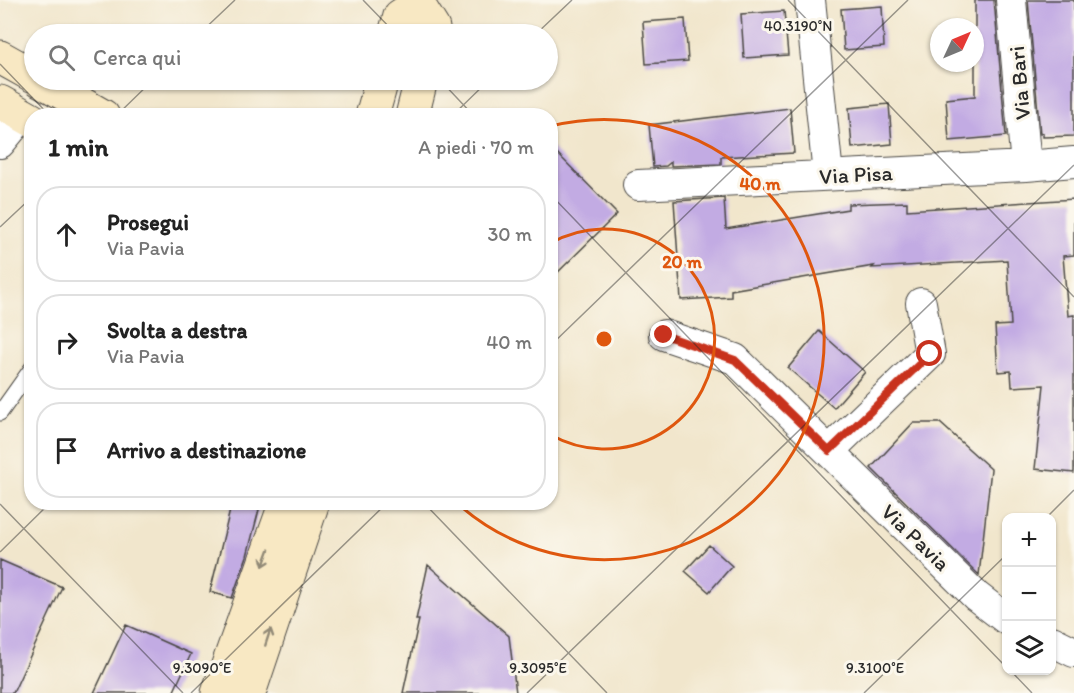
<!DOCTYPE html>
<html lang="it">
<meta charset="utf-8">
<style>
body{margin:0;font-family:Itim,sans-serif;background:#f6f6f6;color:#222}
.controls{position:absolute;right:18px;bottom:18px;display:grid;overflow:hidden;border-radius:12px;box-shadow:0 2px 4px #0004}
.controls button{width:54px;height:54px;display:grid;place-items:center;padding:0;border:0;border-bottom:2px solid #e0e0e0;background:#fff;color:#222;font:30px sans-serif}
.compass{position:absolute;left:930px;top:18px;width:54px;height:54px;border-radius:50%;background:#fff;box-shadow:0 2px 4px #0004;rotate:46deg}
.stop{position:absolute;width:18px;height:18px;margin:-14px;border:4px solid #c8321e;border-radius:50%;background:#fff}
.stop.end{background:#c8321e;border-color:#fff;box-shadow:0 2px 6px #0008}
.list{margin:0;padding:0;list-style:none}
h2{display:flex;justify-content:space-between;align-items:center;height:78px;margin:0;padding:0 24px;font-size:26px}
h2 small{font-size:20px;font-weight:400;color:#767676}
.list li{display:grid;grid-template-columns:39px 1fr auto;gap:18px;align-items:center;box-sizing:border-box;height:96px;margin:0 12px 12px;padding:0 12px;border:2px solid #e0e0e0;border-radius:24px}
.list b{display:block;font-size:22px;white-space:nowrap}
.list p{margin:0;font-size:20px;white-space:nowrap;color:#767676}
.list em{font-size:20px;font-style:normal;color:#767676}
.icon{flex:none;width:33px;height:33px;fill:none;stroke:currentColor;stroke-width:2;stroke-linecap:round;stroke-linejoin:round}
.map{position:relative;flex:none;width:1074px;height:693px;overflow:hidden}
.search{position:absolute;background:#fff;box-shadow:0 2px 4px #0004;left:24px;top:24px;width:534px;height:66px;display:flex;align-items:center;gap:15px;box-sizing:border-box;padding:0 21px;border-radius:33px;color:#767676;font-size:22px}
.panel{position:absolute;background:#fff;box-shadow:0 2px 4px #0004;left:24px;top:108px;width:534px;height:402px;border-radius:24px}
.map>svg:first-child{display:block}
</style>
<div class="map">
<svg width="1074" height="693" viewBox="0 0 1074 693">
<rect width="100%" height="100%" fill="#fbf7ec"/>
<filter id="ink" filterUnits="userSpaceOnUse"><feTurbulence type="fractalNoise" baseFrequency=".0167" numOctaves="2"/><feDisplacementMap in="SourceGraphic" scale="12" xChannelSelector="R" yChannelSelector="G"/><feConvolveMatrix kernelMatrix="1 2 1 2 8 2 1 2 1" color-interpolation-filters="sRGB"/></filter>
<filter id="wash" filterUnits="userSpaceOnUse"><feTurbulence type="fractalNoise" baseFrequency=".008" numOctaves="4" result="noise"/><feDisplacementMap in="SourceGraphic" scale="24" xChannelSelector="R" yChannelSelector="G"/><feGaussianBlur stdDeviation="1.35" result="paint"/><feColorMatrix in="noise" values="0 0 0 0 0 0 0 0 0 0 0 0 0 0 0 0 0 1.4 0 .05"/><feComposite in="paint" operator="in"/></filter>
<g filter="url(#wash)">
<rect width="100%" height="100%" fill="#f1e6cc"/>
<g id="blocks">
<!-- building -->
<path fill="#c2abe3" d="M975 0H994L1006 136 949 141 946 99 975 96Z
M1028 0H1074V136L1043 137V133L1040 134Z
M882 6 884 47 844 50 841 9Z
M784 11 788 55 744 58 741 14Z
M685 19 688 61 646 64 643 22Z
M889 104 892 144 852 148 849 108Z
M790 108 794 153 721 157V164L671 166V162L666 166 653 167 649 125Z
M550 146 617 214 550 280Z
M724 198 726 229 848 209V204L907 202V210L1074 199V255L1063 256 1068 316 1074 315V473L1035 469 1044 385 1012 387 1011 371 998 372 995 326 1011 325 1007 260 872 268 874 266 731 290V297L681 300 674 201Z
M819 331 865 372 834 408 788 368Z
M913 423H940L991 469 979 575 871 468Z
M232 502H261L247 556 232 598 210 592Z
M709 545 732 566 709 592 685 571Z
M0 560 62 587 13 693H0Z
M428 565 509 636 516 693H403L419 620H416Z
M126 625 191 654 173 693H94Z"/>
</g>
</g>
<g filter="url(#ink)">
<use href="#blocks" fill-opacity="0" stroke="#494743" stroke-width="1.5"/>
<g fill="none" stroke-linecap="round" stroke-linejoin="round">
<defs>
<path id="lane" d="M0 413 32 368"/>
<path id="street" d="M810 0 828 175
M1011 0 1026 166
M0 143 23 115
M638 185 1026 166 1074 162
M664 335 735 359 976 596 1006 619
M829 451 930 354 921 303
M1052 641 1074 652"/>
<path id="secondary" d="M418 4 433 28 431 34
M395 34 400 16 418 4 419 0
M0 57 34 76
M40 80 103 116
M0 102 32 120
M372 116 382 80
M412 116 421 80
M218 693 286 502
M249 693 313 502"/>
</defs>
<!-- lane casing -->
<use href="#lane" stroke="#494743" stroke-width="17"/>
<!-- street casing -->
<use href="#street" stroke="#494743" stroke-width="32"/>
<!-- secondary casing -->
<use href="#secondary" stroke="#494743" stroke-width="35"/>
<!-- lane -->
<use href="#lane" stroke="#fff" stroke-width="15"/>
<!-- street -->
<use href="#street" stroke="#fff" stroke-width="30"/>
<!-- secondary -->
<use href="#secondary" stroke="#f8e8c3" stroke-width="33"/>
</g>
<!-- one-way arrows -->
<defs><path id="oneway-shaft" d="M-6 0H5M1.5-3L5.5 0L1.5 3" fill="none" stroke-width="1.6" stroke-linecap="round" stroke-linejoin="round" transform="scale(1.5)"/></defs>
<g stroke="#928a77">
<use href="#oneway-shaft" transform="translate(266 558) rotate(110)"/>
<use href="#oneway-shaft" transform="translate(268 637) rotate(-72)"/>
</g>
</g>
<g fill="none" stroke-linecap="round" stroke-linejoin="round" filter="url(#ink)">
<!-- route -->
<path stroke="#c8321e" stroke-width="8" d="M664 335 735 360 829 451 930 354"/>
</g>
<!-- ticks -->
<path fill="none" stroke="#2b2b2b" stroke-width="1.5" stroke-opacity="0.45" d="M363 0 396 34M788 0 1074 297M199 34 235 0M536 34 572 0M0 64 50 116M440 80 474 116M116 116 153 80M452 116 489 80M550 194 1006 667M0 227 32 197M550 346 908 0M423 502 607 693M0 504 183 693M1046 518 1074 490M0 552 51 502M1010 670 1032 693M191 693 388 502M527 693 1074 165M864 693 1006 555"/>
<!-- distance rings -->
<g fill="none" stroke="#df570e" stroke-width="3">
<path d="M551 243A110 110 0 1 1 551 435"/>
<path d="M551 126A220 220 0 1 1 458 504"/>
</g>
<g text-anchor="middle" stroke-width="6" stroke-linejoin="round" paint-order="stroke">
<!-- street labels -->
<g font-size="22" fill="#2b2b2b" stroke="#fbf7ec">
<text transform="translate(1019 83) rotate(-95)" y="8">Via Bari</text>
<text transform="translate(856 174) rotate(-3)" y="8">Via Pisa</text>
<text transform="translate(916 537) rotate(44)" y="8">Via Pavia</text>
</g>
</g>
<g font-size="15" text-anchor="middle" fill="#2b2b2b" stroke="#fbf7ec" stroke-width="6" stroke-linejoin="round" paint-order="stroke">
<text x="798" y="31">40.3190°N</text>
<text x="202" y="673">9.3090°E</text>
<text x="538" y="673">9.3095°E</text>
<text x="875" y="673">9.3100°E</text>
</g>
<circle cx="604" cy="339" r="9" fill="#df570e" stroke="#fbf7ec" stroke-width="3"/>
<g font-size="18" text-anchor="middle" font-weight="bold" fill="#df570e" stroke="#fbf7ec" stroke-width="6" stroke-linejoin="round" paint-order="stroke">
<text x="760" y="190">40 m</text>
<text x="682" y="268">20 m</text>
</g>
</svg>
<div class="controls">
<button>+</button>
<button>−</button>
<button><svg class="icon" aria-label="layers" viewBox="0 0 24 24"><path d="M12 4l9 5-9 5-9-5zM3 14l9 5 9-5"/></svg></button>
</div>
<svg class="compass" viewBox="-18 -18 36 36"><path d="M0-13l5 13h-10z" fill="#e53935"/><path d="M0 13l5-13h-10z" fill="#767676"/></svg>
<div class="stop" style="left:930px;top:354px"></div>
<div class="stop end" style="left:664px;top:335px"></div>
<div class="search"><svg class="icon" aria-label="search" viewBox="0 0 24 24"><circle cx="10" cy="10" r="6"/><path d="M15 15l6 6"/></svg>Cerca qui</div>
<section class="panel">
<h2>1 min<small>A piedi · 70 m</small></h2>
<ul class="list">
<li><svg class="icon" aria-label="ahead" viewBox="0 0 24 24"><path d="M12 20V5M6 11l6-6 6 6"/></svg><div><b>Prosegui</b><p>Via Pavia</p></div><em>30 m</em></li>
<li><svg class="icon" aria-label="right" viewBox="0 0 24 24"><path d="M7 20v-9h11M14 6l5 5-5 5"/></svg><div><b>Svolta a destra</b><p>Via Pavia</p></div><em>40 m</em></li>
<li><svg class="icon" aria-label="arrive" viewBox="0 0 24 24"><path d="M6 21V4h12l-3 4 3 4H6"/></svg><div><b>Arrivo a destinazione</b></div></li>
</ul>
</section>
</div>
